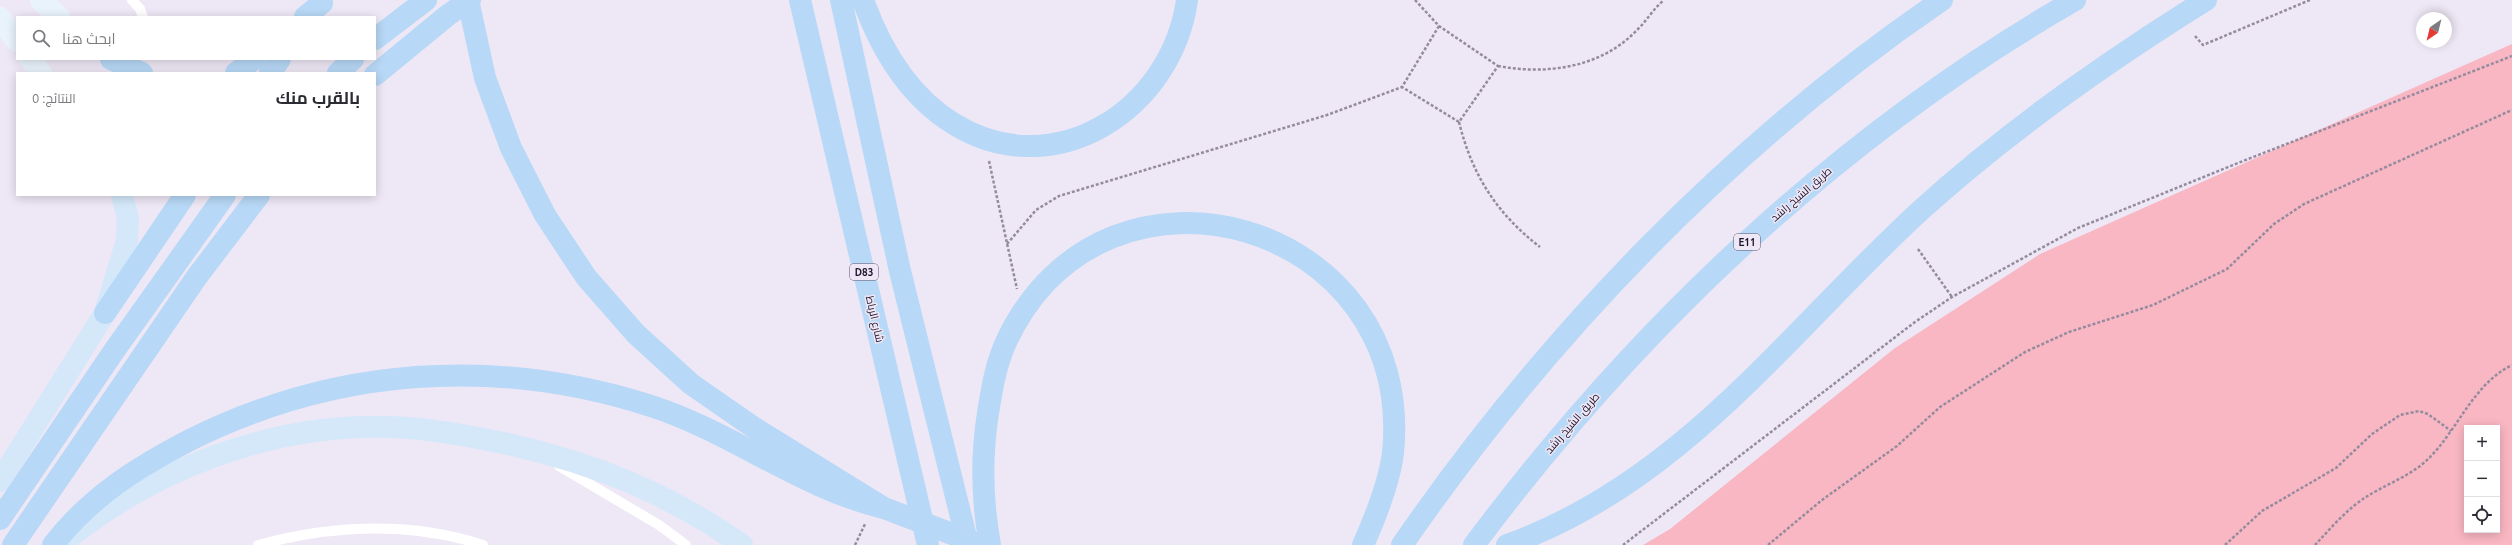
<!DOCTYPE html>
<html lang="ar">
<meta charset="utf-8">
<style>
body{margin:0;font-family:Ubuntu,Cairo,sans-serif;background:#f7f7f7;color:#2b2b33;direction:rtl}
.controls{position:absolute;right:12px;bottom:12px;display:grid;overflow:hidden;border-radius:0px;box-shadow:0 2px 10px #0003}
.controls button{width:36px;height:36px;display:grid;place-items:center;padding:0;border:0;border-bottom:1px solid #e1e1e2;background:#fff;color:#2b2b33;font:20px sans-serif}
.compass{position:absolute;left:2416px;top:12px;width:36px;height:36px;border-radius:50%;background:#fff;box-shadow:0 2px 10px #0003;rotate:215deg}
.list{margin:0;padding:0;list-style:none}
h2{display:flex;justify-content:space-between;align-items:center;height:52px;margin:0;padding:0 16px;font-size:17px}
h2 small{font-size:13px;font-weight:400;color:#7c7c81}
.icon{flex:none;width:22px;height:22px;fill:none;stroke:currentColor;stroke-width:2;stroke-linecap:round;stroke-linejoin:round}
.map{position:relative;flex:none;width:2512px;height:545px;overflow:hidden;direction:ltr}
.search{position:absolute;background:#fff;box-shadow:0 2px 10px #0003;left:16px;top:16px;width:360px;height:44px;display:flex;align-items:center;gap:10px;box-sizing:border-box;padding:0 14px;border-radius:0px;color:#7c7c81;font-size:15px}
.panel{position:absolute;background:#fff;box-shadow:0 2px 10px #0003;left:16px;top:72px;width:360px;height:124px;border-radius:0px;direction:rtl}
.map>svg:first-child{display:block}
</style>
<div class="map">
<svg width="2512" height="545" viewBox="0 0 2512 545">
<rect width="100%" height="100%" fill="#eee7f5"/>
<!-- green -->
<path fill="#f9b7c3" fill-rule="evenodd" d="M2512 44V545H1643L1670 529 1895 348 2040 254ZM2467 428H2497V530H2467Z"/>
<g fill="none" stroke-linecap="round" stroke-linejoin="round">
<!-- path -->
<path stroke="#958b9e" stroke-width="2.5" stroke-dasharray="3 2" stroke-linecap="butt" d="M1415 0 1439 26 1498 66 1459 122 1402 87 1439 26
M2195 36 2203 45 2310 0
M1498 66C1545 75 1600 68 1635 32 1646 22 1653 9 1664 0
M1459 122C1472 175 1497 214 1540 247
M989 161 1017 289
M1007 244 1036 210 1059 196 1327 115 1402 87
M1918 249 1952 297
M855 545 865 524
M1623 545 1915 322 1952 297 2078 228 2243 161 2512 56
M1768 545 1822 500 1897 446 1940 407 2025 352 2069 332 2153 305 2227 269 2274 224 2304 204 2512 110
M2225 545 2262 511 2336 468 2372 434 2400 415 2419 411 2428 414 2451 431
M2315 545C2330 529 2347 509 2366 497 2388 483 2414 475 2432 455 2460 425 2474 384 2512 365"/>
<!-- lane -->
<path stroke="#fff" stroke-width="10" d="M132 0 140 9 143 17
M559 466 659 525 686 545
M258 545C331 525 411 521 483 545"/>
<!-- secondary -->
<path stroke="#e9f3fc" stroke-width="22" d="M41 0 59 17
M0 18 17 41
M30 59 41 73"/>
<!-- primary -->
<path stroke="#d4e8fa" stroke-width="22" d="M0 481 105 313 127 240 128 219 122 195
M64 542C154 468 271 424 389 427 429 428 469 436 508 444 594 463 670 494 742 545"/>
<!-- highway -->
<path stroke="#b7d8f6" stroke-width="22" d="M468 0 485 78 511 148 545 215 586 277 636 334 691 384 753 427 884 508 981 545
M800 0 928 545
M841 0 900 271 968 545
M863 0C881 50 908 96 954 124 1055 186 1172 109 1187 0
M305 17 322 3
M375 39 426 0
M111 59 142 73
M236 73 254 59
M270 73 280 59
M338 73 353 59
M375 75 448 15 470 0
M105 313 185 195
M0 519 114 351 225 195
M13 545 196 278 259 195
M53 545C89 498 136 468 188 441 335 367 495 356 651 406 732 432 800 488 884 508
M990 545C982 501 981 457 988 413 992 388 996 363 1007 340 1106 132 1416 221 1393 453 1389 484 1376 516 1363 545
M1402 545C1547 335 1731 144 1942 0
M1474 545C1637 327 1838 136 2075 0
M1507 545C1682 483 1789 331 1921 210 2009 130 2105 63 2206 0"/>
</g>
<g text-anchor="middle" stroke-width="3" stroke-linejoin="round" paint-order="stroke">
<!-- shield labels -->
<g fill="#eee7f5" stroke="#5e5368" stroke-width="1">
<rect x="1734" y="234" width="26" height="16" rx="3"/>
<rect x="850" y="264" width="28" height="16" rx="3"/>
</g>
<g font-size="10" font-weight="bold" fill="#20142c">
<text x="1747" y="246">E11</text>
<text x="864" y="276">D83</text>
</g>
<!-- street labels -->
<g font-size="11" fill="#20142c" stroke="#eee7f5">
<text transform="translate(1801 194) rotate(-41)" y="4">طريق الشيخ راشد</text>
<text transform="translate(875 319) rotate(77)" y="4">شارع الرباط</text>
<text transform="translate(1572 423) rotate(-49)" y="4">طريق الشيخ راشد</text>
</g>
</g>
</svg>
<div class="controls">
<button>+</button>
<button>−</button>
<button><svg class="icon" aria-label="locate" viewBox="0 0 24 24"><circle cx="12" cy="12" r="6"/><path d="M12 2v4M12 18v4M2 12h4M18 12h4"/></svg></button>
</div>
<svg class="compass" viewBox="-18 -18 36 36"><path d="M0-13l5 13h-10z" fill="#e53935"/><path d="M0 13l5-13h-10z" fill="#7c7c81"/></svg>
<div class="search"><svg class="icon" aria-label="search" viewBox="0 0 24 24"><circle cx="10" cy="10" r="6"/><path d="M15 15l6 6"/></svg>ابحث هنا</div>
<section class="panel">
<h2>بالقرب منك<small>النتائج: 0</small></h2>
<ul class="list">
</ul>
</section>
</div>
